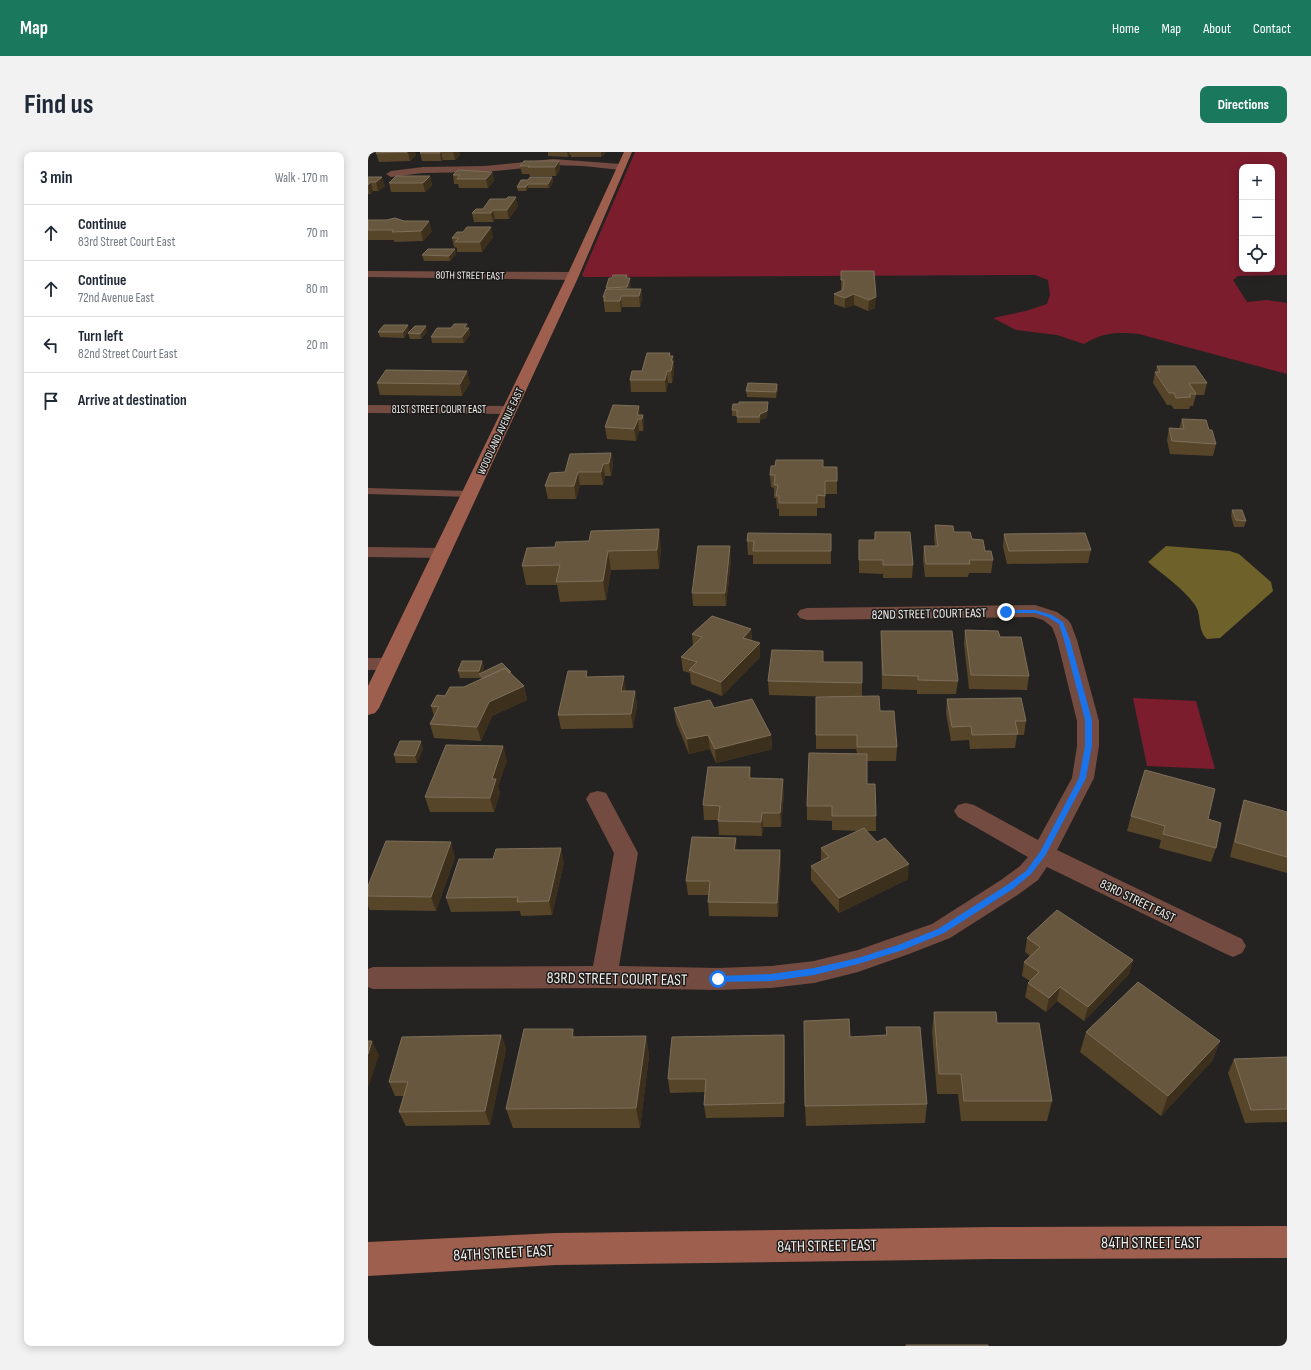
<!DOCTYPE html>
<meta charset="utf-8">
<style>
body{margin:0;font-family:"Sofia Sans Condensed",sans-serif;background:#f2f2f3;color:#1f2937}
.controls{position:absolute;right:12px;top:12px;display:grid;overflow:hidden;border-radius:8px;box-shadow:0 2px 10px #0003}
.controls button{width:36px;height:36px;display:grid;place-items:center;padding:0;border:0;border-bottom:1px solid #e0e1e3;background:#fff;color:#1f2937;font:20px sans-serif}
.stop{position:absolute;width:12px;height:12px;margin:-9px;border:3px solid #1a73e8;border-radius:50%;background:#fff}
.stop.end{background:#1a73e8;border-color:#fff;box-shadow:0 1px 4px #0008}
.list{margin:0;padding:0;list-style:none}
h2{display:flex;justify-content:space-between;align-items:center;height:52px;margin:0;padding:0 16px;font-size:17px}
h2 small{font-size:13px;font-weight:400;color:#747a83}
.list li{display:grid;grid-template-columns:26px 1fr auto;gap:12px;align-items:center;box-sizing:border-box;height:56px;padding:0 16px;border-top:1px solid #e0e1e3}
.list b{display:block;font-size:15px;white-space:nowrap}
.list p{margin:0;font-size:13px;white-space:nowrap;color:#747a83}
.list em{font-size:13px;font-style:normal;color:#747a83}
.icon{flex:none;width:22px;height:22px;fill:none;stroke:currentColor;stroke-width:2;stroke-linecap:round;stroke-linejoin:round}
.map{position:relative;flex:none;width:919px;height:1194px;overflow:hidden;border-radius:8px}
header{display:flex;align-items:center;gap:24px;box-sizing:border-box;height:56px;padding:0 20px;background:#1a785c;color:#fff}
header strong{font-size:19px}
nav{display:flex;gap:22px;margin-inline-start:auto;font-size:14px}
.intro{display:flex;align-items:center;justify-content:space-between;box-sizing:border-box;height:96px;padding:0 24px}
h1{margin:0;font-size:28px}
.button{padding:10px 18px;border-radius:8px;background:#1a785c;color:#fff;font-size:14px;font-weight:700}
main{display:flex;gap:24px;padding:0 24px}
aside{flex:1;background:#fff;border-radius:8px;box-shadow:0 2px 10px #0003}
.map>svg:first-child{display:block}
</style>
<header>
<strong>Map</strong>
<nav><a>Home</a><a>Map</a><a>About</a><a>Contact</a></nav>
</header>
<div class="intro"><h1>Find us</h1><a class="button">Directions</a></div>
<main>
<aside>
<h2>3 min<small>Walk · 170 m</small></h2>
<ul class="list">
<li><svg class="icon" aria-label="ahead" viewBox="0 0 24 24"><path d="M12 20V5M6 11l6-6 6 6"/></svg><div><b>Continue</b><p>83rd Street Court East</p></div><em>70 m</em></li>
<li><svg class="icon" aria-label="ahead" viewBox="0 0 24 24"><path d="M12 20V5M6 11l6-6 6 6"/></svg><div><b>Continue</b><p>72nd Avenue East</p></div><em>80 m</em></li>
<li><svg class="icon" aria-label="left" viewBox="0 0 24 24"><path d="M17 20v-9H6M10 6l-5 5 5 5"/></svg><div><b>Turn left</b><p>82nd Street Court East</p></div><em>20 m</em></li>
<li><svg class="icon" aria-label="arrive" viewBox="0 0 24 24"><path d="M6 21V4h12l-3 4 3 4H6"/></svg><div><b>Arrive at destination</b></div></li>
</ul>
</aside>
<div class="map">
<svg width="919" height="1194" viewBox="0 0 919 1194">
<rect width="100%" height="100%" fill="#252321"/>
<!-- green -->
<path fill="#7c1d2e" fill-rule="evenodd" d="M267 0H919V123L870 124 865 128 879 150 899 148 919 151V222L771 182C748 180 736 180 716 192L689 183 648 178 625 166 658 159 679 152 682 143 680 128 667 123 216 125 214 123ZM874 15H904V117H874Z
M765 546 828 549 847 617 779 614Z"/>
<!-- water -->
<path fill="#6e6129" d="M798 394 862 399 871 402 903 430 905 439 852 486 839 487C829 478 834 463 827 453 815 436 795 423 780 410Z"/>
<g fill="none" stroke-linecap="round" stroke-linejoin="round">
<!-- lane -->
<path fill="#734b40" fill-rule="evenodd" d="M0 336 102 339 107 342 102 345 0 342Z"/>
<!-- street -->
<path fill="#734b40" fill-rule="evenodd" d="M185 7 253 12 258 15 253 18 215 14 185 13 117 20 55 21 23 25 18 22 23 19 55 15 117 14Z
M0 119 205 120 209 122 211 124 209 126 205 128 0 125Z
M0 253 142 254 147 255 149 258 147 261 142 262 0 261Z
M0 395 74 396 80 397 83 401 80 405 74 406 0 405Z
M667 453 689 460 700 468 703 472 709 488 731 569V594L726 626 689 698 874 787 878 794 874 801 865 805 856 801 679 715 670 728 651 742 582 786 541 802 490 820 446 831 403 836 350 838 236 836 5 837 0 835V817L5 815 225 814 246 701 218 647 222 641 230 639 238 641 270 701 251 814 350 816 403 814 446 809 490 798 564 772 633 728 652 714 660 705 590 665 586 659 590 653 598 651 606 653 670 688 704 626 709 594V569L689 488 684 475 675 468 665 465 439 468 432 466 429 462 432 458 439 456Z
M0 506H21L28 508 31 512 28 516 21 518H0Z"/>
<!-- secondary -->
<path fill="#9f5f4e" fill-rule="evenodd" d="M256 0H264L209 128 11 556 7 561 0 563V534L197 128Z
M919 1074V1106L626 1107 188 1113 0 1124V1090L188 1081 626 1075Z"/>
</g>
<!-- wall -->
<path fill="#57452a" d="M10 0H47L48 3 42 9 11 10 8 1Z
M53 0H91L92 3 87 8H75L73 9H54L52 1Z
M180 0H238L233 5H203V3H202L200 5 180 4Z
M191 9 192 18 188 24H162L161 22H154L152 14Z
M124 20 126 28 120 36H91L90 32H86L85 23Z
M62 24 64 33 57 40H23L21 31Z
M0 25 17 34 10 39H5L2 42H0Z
M184 25 185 30 181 36H160L158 39H150L149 35 160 28Z
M150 54 141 67H127L125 70H106L104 61 115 57Z
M0 68 64 79 55 89 26 90V88H0Z
M95 80 125 85 114 100H89V96L86 95 84 86Z
M88 102 82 109H56L54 103Z
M473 119H506L507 156 500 159 486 153 477 156 466 152V142L474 139H473Z
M260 126 263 137H273L274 147 272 155H254L253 160H237L235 145 238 137V136Z
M100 176H101L102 182 96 191H64L63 185Z
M41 178 36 186 12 185 10 180Z
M59 180 53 187H42L40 181Z
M302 204H305L306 221 304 231H300L298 240H263L262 228 274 219Z
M789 214 839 231 836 243H828L825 254H822L821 257H806L803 253H799L785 231 787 220H788Z
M9 231H102L94 244 12 243Z
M409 232 410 238 408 246 379 245 378 239Z
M400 250 399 265 392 268V271H369V264H364V258L371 252Z
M273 263H275L276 275 275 279H271L268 289 239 287 237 275Z
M814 267 841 278 848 292 845 304 802 302 799 288 801 276 811 277Z
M243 301 245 313 243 324H237L235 333H212L208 347H180L177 334 197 320Z
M455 315H469V342H457V356H449V364H411V357H409L408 346H406V336L403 335 402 323Z
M864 358 878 369 876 375H866L863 364Z
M567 373 586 380 604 387 617 399 625 408 623 421H601L600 425H557L555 407 556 394H567L566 386Z
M507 380 545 413 544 426H515V422L491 421V388H506Z
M463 382V412H385V403H380L379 389Z
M636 382 723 398 720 411 639 412 635 395Z
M159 396H293L291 417 243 418 238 448 192 450 189 433H158L154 414Z
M363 408 358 454H325L324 441Z
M383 477 384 489 392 491V505L354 544 323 532 322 521 315 519 313 505 325 494 324 482Z
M597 478 632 485 661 524 659 538 601 537 596 492Z
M513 479 590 529 588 542H549V538L514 537 513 493Z
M455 499V510H494V545L512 559 529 595 528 609H499V632L508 664V679H498L540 727 471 761 443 728V714L453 709V696L491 679 464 678V669L439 668V654L489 601 488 597H448V545H469L401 543 400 529Z
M114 509 116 516 114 520 143 522 156 534 159 548 124 564 113 589 66 586 62 572 66 564 63 554 77 544 113 527 112 526H92L90 519Z
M220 525 258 538V539H267L269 553 265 576 193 577 190 563Z
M579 547 658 569 656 583H649L647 596 602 597 601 588 583 589 578 561Z
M306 556H346L403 583 404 597 348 611 342 597 321 602 308 570Z
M55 596 49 611H28L26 603Z
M139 608 130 634 132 641 126 660H62L57 645Z
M382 615 383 626 416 641 413 675H395L394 684 351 683 350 668H336L335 653Z
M876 648 919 660V721L862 705 872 662Z
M763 664 840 667 848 696 843 710 791 696 793 688 759 679Z
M368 698H412L413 713 410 765 341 764 340 750 341 743H320L318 729Z
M87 705 68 759 2 758 0 754V734Z
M125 707 196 710 184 763 153 764 152 759 83 760 78 746Z
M659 786 765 808 761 822 716 869 689 849 678 860 657 845 660 831 662 829 654 824 656 810 662 804 657 800Z
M566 860 629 871 684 949 679 969H593L590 942H569L564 880Z
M518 875 559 952 557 971 438 974 437 954 482 885 518 884Z
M205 877 207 885 278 884 281 904 272 976H145L138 957Z
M718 880 852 889 844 909 793 964 712 900Z
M133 883 138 897 122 973 38 974 31 960 36 944H27L21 930Z
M416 883 417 897 416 965 338 966 336 953 337 940 302 941 300 927Z
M919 905V970L877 971 860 921 866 907Z"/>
<!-- shaded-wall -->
<path fill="#3c301d" d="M40 0H47L48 3 42 9Z
M72 0H73L75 8 73 9 72 1Z
M85 0H91L92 3 87 8Z
M199 0H201L202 3 200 5Z
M233 0H238L233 5Z
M191 9 192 18 188 24 187 15Z
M124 20 126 28 120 36 118 27Z
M62 24 64 33 57 40 55 31Z
M14 25 17 34 10 39 8 30Z
M184 25 185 30 181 36 180 32Z
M3 30 5 39 2 42 0 33Z
M160 32V36L158 39V35Z
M148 45 150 54 141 67 139 58Z
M125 58 127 67 125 70 123 61Z
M61 69 64 79 55 89 53 79Z
M123 75 125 85 114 100 112 90Z
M87 97 88 102 82 109 81 104Z
M259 123 260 131 262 126 263 136 261 144H260L258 126Z
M273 137 274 147 272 155 271 144Z
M486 142V153L477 156V146Z
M253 144 254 155 253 160 252 149Z
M508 145 507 156 500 159 501 148Z
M99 172 100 177 101 176 102 182 96 191 94 185 96 176Z
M40 173 41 178 36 186 35 180Z
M58 174 59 180 53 187 52 182Z
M305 204 306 221 304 231 303 219Z
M99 219 102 231 94 244 92 232Z
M299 219 300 231 298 240 297 228Z
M409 232 410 238 408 246V240Z
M400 250 399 265 392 268V271V262Z
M271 254 273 266 270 267 271 279 268 289 266 277 269 263Z
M275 263 276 275 275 279 274 267Z
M243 301 245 313 243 324 241 311Z
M235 312 237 324 235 333 233 320Z
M210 320 212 333 208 347 206 334Z
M291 377 293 396 291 417 289 398Z
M362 394 363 408 358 454 357 441Z
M240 399 243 418 238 448 235 429Z
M383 477 384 491 375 486Z
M392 491V505L354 544 353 530Z
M114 509 116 516 113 524 111 522V519Z
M256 524 258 538 256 553 253 539Z
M156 534 159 548 124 564 113 589 109 575 121 550Z
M267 539 269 553 265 576 263 562Z
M340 583 342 597 321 602 319 587Z
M403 583 404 597 348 611 347 597Z
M53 589 55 596 49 611 47 604Z
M135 594 139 608 130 634 132 641 126 660 122 646 124 627Z
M382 615 383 630 381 626Z
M415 627 416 641 413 675 412 661Z
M394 661 395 675 394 684 393 670Z
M368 686 369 700 366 698Z
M83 690 87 705 68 759 63 745Z
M193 696 196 710 184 763 181 749Z
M412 698 413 713 410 765 409 751Z
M541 712 540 727 471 761V746Z
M765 808 761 822 716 869 720 855Z
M692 835 689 849 678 860 681 846Z
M205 877 210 897 204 885Z
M133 883 138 897 122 973 117 959Z
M416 883 417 897 416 965Z
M278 884 281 904 272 976 268 956Z
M4 889 11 903 0 936V902Z
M852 889 844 909 793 964 800 944Z"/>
<!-- building -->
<path fill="#67573f" stroke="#7d6f5a" d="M10 0H39L8 1Z
M53 0H72V1H52Z
M156 9H191L187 15H160L161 14H152Z
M90 18 124 20 118 27H89L92 23H85Z
M28 24H62L55 31H21Z
M0 25H14L8 30H3L0 33Z
M162 25H184L180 32H160L158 35H149L153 28H160Z
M140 45H148L139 58H125L123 61H104L108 57H115L122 47H138Z
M27 66 36 69H61L53 79 24 80 25 78H0V75L1 74H0V68H19Z
M99 75H123L112 90H87L91 86H84L89 80H95Z
M60 97H87L81 104 54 103Z
M473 119H506L508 145 501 148 486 142 477 146 466 142 475 138 476 128H473Z
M245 123H259L258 126H262L259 135 238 136 241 126H244Z
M238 137H273L271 144H253L252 149H236L237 145H235Z
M86 172H99L96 176H101L94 185H63L69 176H83Z
M16 173H40L35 180H10Z
M47 174H58L52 182 40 181Z
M279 201H302L301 204H305L303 209H305L303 219H299L297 228H262L264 219H274Z
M789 214H827L839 231H821L828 242H821L823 245 808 246 806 241H801L787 220H792Z
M18 218 99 219 92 232 9 231Z
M380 231 409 232 408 240 378 239Z
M371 250H400L399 259 392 262 391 265H369V258H364L365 252H371Z
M245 253 271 254 269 263H275L274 267H270L266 277 237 275Z
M814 267 838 268 841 278H844L848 292 804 289 801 276 816 277Z
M243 301 241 311 235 312 233 320H210L206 334H177L182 321 197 320 202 302Z
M408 308H455V315H469V329H457V344L449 343V351H411V344H408L410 333H406L407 323H402L403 314H407Z
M864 358H874L878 369 868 368Z
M567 373 585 374 586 380H602L604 387 615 388 617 399H623L625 408H601L602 412H558L556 394H570Z
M291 377 289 398 240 399 235 429 188 430 192 413 154 414 159 396 187 395 188 390 221 389 223 379Z
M507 380H542L545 413H515V408H491V388H507Z
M380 381 463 382V399H385L386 389H379Z
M717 381 723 398 641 399 636 382Z
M330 394H362L357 441H324Z
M344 464 383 477 375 486 392 491 353 530 321 518 329 510 313 505 334 485 324 482Z
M597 478 630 479 632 485H653L661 524 603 523Z
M513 479H584L590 529 550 528V524L515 523Z
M404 498 455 499V510H494V531L400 529Z
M94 509H114L111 519H90Z
M134 511 143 520 141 521 137 516 116 526 111 522Z
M137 516 156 534 121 550 109 575 62 572 71 555 63 554 69 543 77 544 82 535H96Z
M200 519H219L218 525 256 524 253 539H267L263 562 190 563Z
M511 544 512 559H526L529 595H489V583H448V545Z
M653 546 658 569H647L650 582 604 583 603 574 584 575 579 547Z
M384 547 403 583 347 597 340 583 319 587 306 556 342 548 346 556Z
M32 589H53L47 604 26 603Z
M78 593 135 594 124 627H128L122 646 57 645Z
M441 601 499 602V632H507L508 664H464V654H439Z
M340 615H382L381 626 415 627 412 661H394L393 670 350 669 352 654 335 653Z
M777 618 847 637 840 667 853 671 848 696 795 682 797 674 763 664Z
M876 648 919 660V705L867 690Z
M496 676 509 690 517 686 541 712 471 746 443 714 461 705 453 696Z
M324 685 368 686 366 698H412L409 751 340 750 342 729H318Z
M18 689 83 690 63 745 0 744V734Z
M193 696 181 749 149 750 150 745 78 746 91 707H125L128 697Z
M689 758 765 808 720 855 692 835 681 846 660 831 671 820 656 810 672 795 659 786Z
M770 830 852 889 800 944 718 880Z
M566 860H628L629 871H671L684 949H596L593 922H571Z
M481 867 482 885 519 883 518 875H552L559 952 437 954 436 869Z
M156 877H205L204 885 278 884 268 956 138 957Z
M133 883 117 959 31 960 40 930H21L34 885Z
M416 883V951L336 953 338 927H300L304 885Z
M0 889H4L0 902Z
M919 905V957L883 958 866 907Z
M538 1193H620V1194H538Z"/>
<!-- route -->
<path fill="#1a73e8" d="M638 458H667L684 463 695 470 702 488 724 568V594L718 626 677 704 663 722 645 737 576 781 535 798 490 812 446 823 403 829 347 830 346 827 350 824 403 822 446 816 490 806 530 793 570 777 639 733 658 719 672 700 711 626 717 594V568L696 488 691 472 680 465 667 461H636V459Z"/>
<g text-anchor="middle" stroke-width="3" stroke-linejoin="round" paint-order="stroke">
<!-- far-street labels -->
<g font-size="11" fill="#f1f0ee" stroke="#1c1a18">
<text transform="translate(102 123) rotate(1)" y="4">80TH STREET EAST</text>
<text x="71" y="261">81ST STREET COURT EAST</text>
<text transform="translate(132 279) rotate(-65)" y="4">WOODLAND AVENUE EAST</text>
</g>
<!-- street labels -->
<g font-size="13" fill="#f1f0ee" stroke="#1c1a18">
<text transform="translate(561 461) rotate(-1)" y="5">82ND STREET COURT EAST</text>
<text transform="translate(770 748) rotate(26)" y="5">83RD STREET EAST</text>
</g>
<!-- near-street labels -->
<g font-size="16" fill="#f1f0ee" stroke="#1c1a18">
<text transform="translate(249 826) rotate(1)" y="6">83RD STREET COURT EAST</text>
<text x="783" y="1096">84TH STREET EAST</text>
<text transform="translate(459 1093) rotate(-1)" y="6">84TH STREET EAST</text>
<text transform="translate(135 1100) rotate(-3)" y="6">84TH STREET EAST</text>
</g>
</g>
</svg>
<div class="controls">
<button>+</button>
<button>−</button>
<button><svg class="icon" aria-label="locate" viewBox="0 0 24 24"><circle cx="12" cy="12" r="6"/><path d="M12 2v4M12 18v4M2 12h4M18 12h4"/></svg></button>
</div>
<div class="stop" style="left:350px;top:827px"></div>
<div class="stop end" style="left:638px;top:460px"></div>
</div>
</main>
